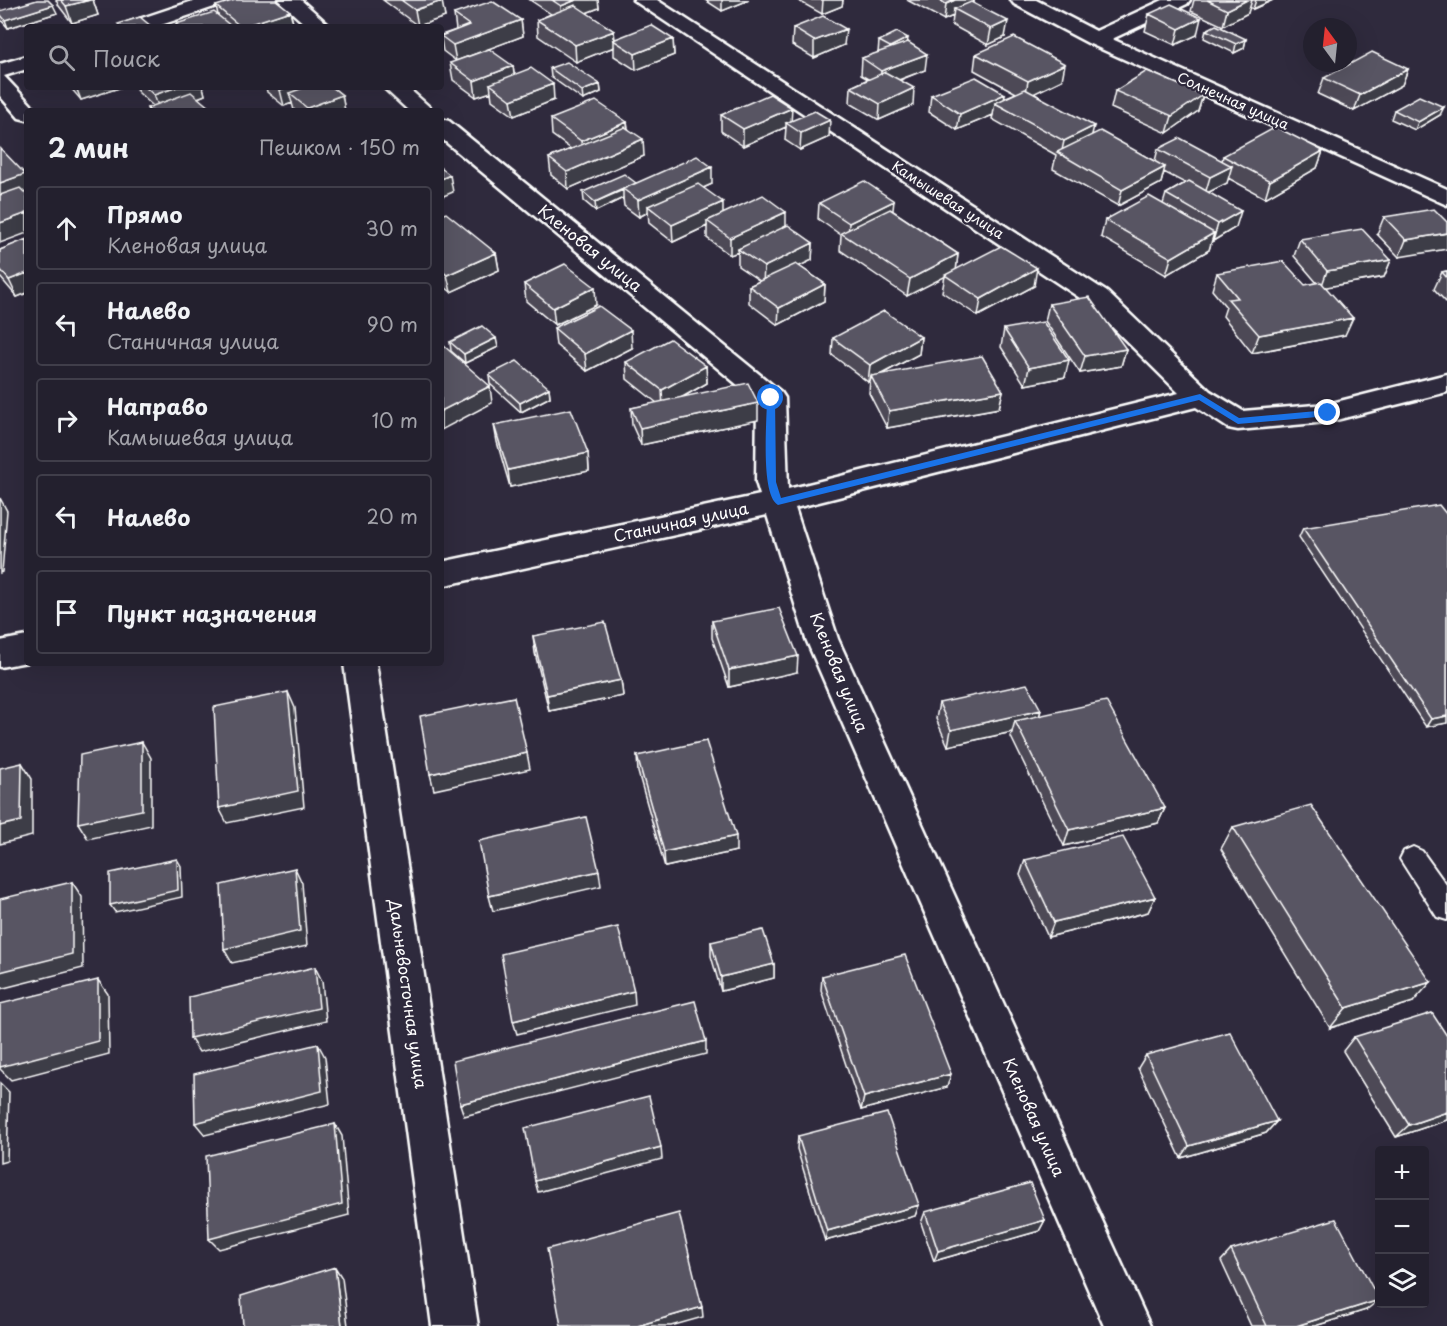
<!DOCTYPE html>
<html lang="ru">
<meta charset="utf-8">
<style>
body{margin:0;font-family:"Playpen Sans",sans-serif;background:#2b2836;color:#f1f3f6}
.controls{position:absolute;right:18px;bottom:18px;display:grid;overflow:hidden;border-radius:6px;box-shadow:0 6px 24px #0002}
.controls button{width:54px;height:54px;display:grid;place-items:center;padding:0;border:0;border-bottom:2px solid #403e4a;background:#23202e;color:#f1f3f6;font:30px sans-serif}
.compass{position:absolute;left:1303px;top:18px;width:54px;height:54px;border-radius:50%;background:#23202e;box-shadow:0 6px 24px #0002;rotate:345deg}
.stop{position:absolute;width:18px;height:18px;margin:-14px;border:4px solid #1a73e8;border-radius:50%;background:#fff}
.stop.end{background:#1a73e8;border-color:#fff;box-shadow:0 2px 6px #0008}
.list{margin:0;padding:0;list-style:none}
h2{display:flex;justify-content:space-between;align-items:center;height:78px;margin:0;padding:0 24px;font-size:26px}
h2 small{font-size:20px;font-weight:400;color:#a3a3aa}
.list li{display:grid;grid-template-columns:39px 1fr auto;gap:18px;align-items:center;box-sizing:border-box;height:84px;margin:0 12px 12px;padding:0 12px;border:2px solid #403e4a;border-radius:6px}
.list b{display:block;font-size:22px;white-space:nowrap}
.list p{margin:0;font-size:20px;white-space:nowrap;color:#a3a3aa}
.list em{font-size:20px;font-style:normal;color:#a3a3aa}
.icon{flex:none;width:33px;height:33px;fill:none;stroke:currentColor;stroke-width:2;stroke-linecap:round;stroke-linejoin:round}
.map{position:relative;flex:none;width:1447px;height:1326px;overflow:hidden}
.search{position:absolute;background:#23202e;box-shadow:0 6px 24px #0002;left:24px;top:24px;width:420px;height:66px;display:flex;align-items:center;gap:15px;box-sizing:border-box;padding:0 21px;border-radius:6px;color:#a3a3aa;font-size:22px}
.panel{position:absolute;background:#23202e;box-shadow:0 6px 24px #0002;left:24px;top:108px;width:420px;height:558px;border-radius:6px}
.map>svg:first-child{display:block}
</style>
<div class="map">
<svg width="1447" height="1326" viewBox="0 0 1447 1326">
<rect width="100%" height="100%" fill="#2f2a3d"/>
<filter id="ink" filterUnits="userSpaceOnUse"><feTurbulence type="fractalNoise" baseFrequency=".0167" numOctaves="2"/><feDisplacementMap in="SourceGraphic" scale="12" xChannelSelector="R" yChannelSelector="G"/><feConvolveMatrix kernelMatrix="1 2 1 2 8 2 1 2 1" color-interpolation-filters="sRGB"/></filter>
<g filter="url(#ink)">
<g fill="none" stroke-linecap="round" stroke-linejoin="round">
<defs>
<path id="lane" d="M1413 847 1422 851 1447 886V920L1437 917 1400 859 1404 851Z"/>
<path id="street" d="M196 0H226L223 4 155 27H124L127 23Z
M278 0H301L331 27H308Z
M633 0H657L1107 292 1210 391 1243 411 1328 404 1447 374V392L1328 422 1238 430 1228 428 1196 407 795 508 838 639 1150 1326H1104L806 639 767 515 441 586V562L760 495 756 482 757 401 441 138V119L449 121 781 392 785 398 788 489 1179 393 1089 304Z
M1011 0H1036L1096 31 1163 0H1190L1187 4 1112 39 1447 189V205L1088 43 1014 4Z
M27 56V69L4 76 37 111H27V120L19 118 0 96V64Z
M383 87H407L434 111H409Z
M27 636V662L0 667V641Z
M344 663H376L478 1326H432Z"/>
</defs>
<!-- lane casing -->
<use href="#lane" stroke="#fff" stroke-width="4"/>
<!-- street casing -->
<use href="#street" stroke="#fff" stroke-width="5"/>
<!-- lane -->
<use href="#lane" fill="#2f2a3d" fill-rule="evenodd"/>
<!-- street -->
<use href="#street" fill="#2f2a3d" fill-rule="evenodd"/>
</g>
<!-- wall -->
<path fill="#4d4956" stroke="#fff" stroke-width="1.5" d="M56 0H93L98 15 72 23 59 6Z
M383 0H441L445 17 418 26Z
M530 0H598L599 8 586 13 614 31 615 39H673L674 55 636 70 614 56V47L576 62 538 36 537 20 551 14Z
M705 0H749L722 11Z
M797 0H843L842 6 822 14Z
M907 0H974V3L1005 37 988 45 952 25 953 16 944 20Z
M1194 0H1273L1253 9 1249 7 1248 13 1223 26 1191 11Z
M216 6 290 11 294 27H177L176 24 218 15Z
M0 11 57 13 8 28 1 20 0 17Z
M454 14 521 20 523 36 456 61 443 51 441 39V35L456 30Z
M1149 14 1197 35 1175 45 1145 31Z
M793 28 844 45 814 58 792 45Z
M1206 30 1246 39 1244 48 1234 53 1204 38Z
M879 41 908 42 925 70 900 80 913 105 879 120 850 103 851 87 868 79 861 75 862 58 878 53Z
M976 54 1062 80 1034 93 1092 134 1155 161 1158 149 1222 161 1223 156 1323 151 1317 168 1265 198 1228 178 1227 183 1209 192 1236 227 1213 241 1212 240 1209 250 1166 275 1101 237 1105 220 1163 204 1166 194 1185 183 1164 172 1161 183 1118 206 1053 169 1056 155 992 119 993 115 957 130 929 112 931 95 1004 98 1016 93 974 70Z
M450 63 513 66 514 74 554 100 514 116 492 100 491 92 476 97 453 80Z
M550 68 600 84 601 92 583 100 551 77Z
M1408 69 1402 85 1354 111 1318 94 1324 78Z
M70 87H122L81 100Z
M136 87H203L205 95 198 98 211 111H148L147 108 153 106 138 92Z
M262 87H332L342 95 345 111H295L294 110 292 103 284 106 267 92 266 87 263 88Z
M1115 91 1203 95 1198 111 1167 133 1111 108Z
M1394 110 1440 115 1415 130 1391 119Z
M721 115 791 121 829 137 800 150 785 140 786 127 743 146 721 131Z
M551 119 627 122 628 128 644 156 568 189 551 175 549 158 571 149 552 135Z
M636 183 712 184 703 188 723 214 786 226 813 243 812 260 799 266 825 284 824 301 778 325 749 303V286L760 281 738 266V252L730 255 707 238V226L673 242 649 223 648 212 639 217 624 206 623 198 596 211 584 201 583 192Z
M819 203 893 211 958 254 956 270 1034 286 978 316 942 292 945 276 907 296 840 250 841 235 818 219Z
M441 215 496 253 499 270 451 292 441 284Z
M1384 217 1447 222 1399 257 1377 234Z
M27 239V293L17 297 0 277V250Z
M1300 239 1391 260 1384 277 1325 287 1345 335 1252 353 1223 316 1226 307 1212 290 1217 273 1305 285 1317 283 1294 256Z
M1447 271V303L1434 289 1442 272Z
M524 284 596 305 555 325 526 301Z
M1049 304 1126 349 1121 366 1080 373 1045 321Z
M554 328 632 348 587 371 556 345Z
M1004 329 1065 377 1025 385 1001 347Z
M921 337 919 354 882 374 1003 391 999 408 887 428 869 393 870 380 868 382 832 355 833 338Z
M450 342 498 347 465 363 451 351Z
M626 362 706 366 707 383 681 398 758 420 641 445 632 425 631 408 657 403 627 379Z
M489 375 549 388 550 397 521 412 490 384Z
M494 425 588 453 589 471 510 487 497 442Z
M1447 515V723L1426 727 1299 537 1303 528Z
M712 621 797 672 729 687 712 638Z
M533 636 621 680 623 696 549 711 535 653Z
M939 703 1041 710 1039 716 1165 808 1158 823 1064 846 1011 737 1012 732 948 746 936 719Z
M637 756 736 851 665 867 638 772Z
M1233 827 1413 1002 1330 1028 1221 849Z
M1025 860 1155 897 1148 912 1048 937 1020 875Z
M711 942 774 964V978L721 991 711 956Z
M822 976 947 1087 861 1110 821 990Z
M1354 1037 1447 1120 1396 1137 1343 1051Z
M1146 1055 1277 1121 1266 1133 1181 1158 1138 1068Z
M798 1136 919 1205 915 1216 825 1241 797 1149Z
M925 1212 1045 1220 1039 1231 934 1261 921 1223Z
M1231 1250 1366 1310 1315 1326H1251L1221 1261Z"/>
<!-- shaded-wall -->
<path fill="#3e3c46" stroke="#fff" stroke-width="1.5" d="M90 0H93L98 15 72 23 66 6Z
M576 0H598L599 8 562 22 561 6Z
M722 0H749L722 11Z
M823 0H843L842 6 822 14Z
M955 0H974L973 7 954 9 953 16 944 20 946 4Z
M1247 0H1252L1248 13 1223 26 1227 10Z
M1256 0H1273L1253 9Z
M442 1 445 17 418 26 415 10Z
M53 5 57 13 8 28 5 20Z
M290 11 294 27H241Z
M1201 18 1197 35 1175 45 1179 29Z
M521 20 523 36 456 61 453 45Z
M1008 21 1005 37 988 45 991 29Z
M846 29 844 45 814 58V41Z
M614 31V47L576 62 575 45Z
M908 38 906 54 889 63 890 47Z
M673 39 674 55 636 70 635 54Z
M1246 39 1244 48 1234 53 1236 44Z
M927 54 925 70 880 87 881 71Z
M1065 64 1062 80 1025 98 1028 81Z
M513 66 515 82 490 84 491 92 476 97 474 81Z
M1408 69 1402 85 1354 111 1360 95Z
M553 84 554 100 514 116 511 100Z
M600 84 601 92 583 100 582 91Z
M76 87H122L81 100Z
M177 87H203L205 95 162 111H160L154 95Z
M287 87H318L289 93 292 103 284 106 280 90Z
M914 88 913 105 879 120 880 104Z
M1005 94 1003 107 995 103 993 115 957 130 960 114Z
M342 95 345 111H307V108Z
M1203 95 1198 111 1167 133 1172 116Z
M1444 107 1440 115 1415 130 1418 122Z
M792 108 791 124 786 123V127L743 146V129Z
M830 120 829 137 800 150 801 133Z
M627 122 628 139 583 158 581 141Z
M1094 126 1090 143 1061 155 1064 141Z
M643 139 644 156 568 189 567 172Z
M1323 151 1317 168 1265 198 1270 181Z
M1232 166 1227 183 1205 194 1210 177Z
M712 167V184L653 210 648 206V212L639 217 638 200Z
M1165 167 1161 183 1118 206 1122 190Z
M25 174 27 178V193L0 203V183Z
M450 175 453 192 441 197V179Z
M623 190V198L596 211 595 202Z
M894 201 892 218 848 237 849 223Z
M723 202V218L707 221V226L673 242 672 225Z
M1241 211 1236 227 1213 241 1218 224Z
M786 212V229L738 249V252L730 255V238Z
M27 213V233L0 243V223Z
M1214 233 1209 250 1166 275 1171 258Z
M1447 233V249L1399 257 1406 240Z
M813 243 812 260 763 284 764 267Z
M496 253 499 270 451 292 447 275Z
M958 254 956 271 907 296 910 279Z
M1391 260 1384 277 1321 288 1327 271Z
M1037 268 1034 286 978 316 981 299Z
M27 273V293L17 297 9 280Z
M825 284 824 301 778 325 779 308Z
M595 287 596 305 555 325 553 308Z
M1353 318 1345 335 1252 353 1259 335Z
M631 330 632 348 587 371 585 354Z
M921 337 919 354 872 379 871 376 870 380 868 382 870 365Z
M496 338 498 347 465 363 464 354Z
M1126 349 1121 366 1080 373 1085 356Z
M1069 360 1065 377 1025 385 1029 368Z
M706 366 707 383 663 408 662 390Z
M490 386 492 403 441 430V411Z
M549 388 550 397 521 412 520 403Z
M1003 391 999 408 887 428 889 411Z
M758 403V420L641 445 640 428Z
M588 453 589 471 510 487 508 470Z
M0 498 7 511 2 572 0 573Z
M798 656 797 672 729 687V670Z
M621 680 623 696 549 711 547 695Z
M288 692 295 708 304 807 227 823 219 808Z
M1041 710 1036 727 1015 721 1012 732 948 746 951 730Z
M1447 716V723L1426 727 1431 719Z
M142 742 151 758V825L88 839 78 823Z
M527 753 530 769 434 790 430 774Z
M22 763 32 779V836L0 844V826Z
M1165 808 1158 823 1064 846 1069 830Z
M736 836V851L665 867 664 852Z
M177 859 181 866 182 897 115 912 110 905Z
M295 868 302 883 307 946 232 963 224 949Z
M599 871 601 886 493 911 489 896Z
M72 882 82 897 83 968 0 989V972Z
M1155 897 1148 912 1048 937 1054 922Z
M774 964V978L721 991V977Z
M315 967 322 981 326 1021 199 1052 190 1038Z
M98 980 108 994 109 1054 11 1080 0 1069V1067Z
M1431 982 1413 1002 1330 1028 1346 1008Z
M634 991 635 1005 517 1034 513 1021Z
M706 1041V1054L464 1116 460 1104Z
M318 1044 325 1057 330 1104 205 1135 195 1123Z
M951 1074 947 1087 861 1110 864 1097Z
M0 1083 9 1092 7 1161 0 1163Z
M1447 1112V1120L1396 1137 1409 1125Z
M1277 1121 1266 1133 1181 1158 1189 1146Z
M335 1124 342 1136 349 1215 219 1249 209 1239Z
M661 1147 662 1159 538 1192 535 1181Z
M919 1205 915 1216 825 1241 827 1231Z
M1045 1220 1039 1231 934 1261 938 1251Z
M335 1267 342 1278 348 1326H342Z
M1379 1300 1366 1310 1315 1326H1296Z
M702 1307 703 1317 671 1326H637Z"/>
<!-- building -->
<path fill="#595564" stroke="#fff" stroke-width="1.5" d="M37 0H48L53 5 5 20 0 14V11Z
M61 0H90L66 6Z
M235 0H276L290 11 241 27 216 6Z
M401 0H441L442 1 415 10Z
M552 0H576L561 6Z
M939 0H955L946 4Z
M1207 0H1247L1227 10Z
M492 1 521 20 453 45 441 36 469 25 454 14Z
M971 2 1008 21 991 29 954 9Z
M1171 4 1201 18 1179 29 1149 14Z
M575 5 614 31 575 45 537 20Z
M214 12 232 27H180L176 24Z
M823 16 846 29 814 41 793 28Z
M140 17 152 27H122L118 24Z
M651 25 673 39 635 54 613 40Z
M1216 25 1246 39 1236 44 1206 30Z
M897 32 908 38 890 47 879 41Z
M1014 37 1065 64 1028 81 976 54Z
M908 42 927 54 881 71 862 58Z
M489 49 513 66 474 81 450 63Z
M1372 52 1408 69 1360 95 1324 78Z
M567 62 600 84 582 91 550 68Z
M531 68 553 84 511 100 490 84Z
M1147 71 1203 95 1172 116 1115 91Z
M885 72 914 88 880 104 851 87Z
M976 77 1005 94 960 114 931 95Z
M145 87H177L154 95Z
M277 87H287L280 90Z
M306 87H332L342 95 307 108 289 93Z
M1025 89 1094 126 1064 141 995 103Z
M191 92 210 108 202 111H150L147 108Z
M770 94 792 108 743 129 721 115Z
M1419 96 1444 107 1418 122 1394 110Z
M596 101 627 122 581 141 551 119Z
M815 111 830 120 801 133 786 123Z
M625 127 643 139 567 172 549 158Z
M1276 127 1323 151 1270 181 1223 156Z
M1100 131 1165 167 1122 190 1057 152Z
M1180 138 1232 166 1210 177 1158 149Z
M0 148 25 174 0 183Z
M697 156 712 167 638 200 623 189Z
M441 168 450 175 441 179Z
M624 174 636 183 595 202 583 192Z
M864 181 894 201 849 223 819 203Z
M1189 181 1241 211 1218 224 1166 194Z
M698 184 723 202 672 225 648 206Z
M20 188 27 195V213L0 223V195Z
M763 195 786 212 730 238 707 221Z
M1149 196 1214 233 1171 258 1105 220Z
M890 209 958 254 910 279 841 233Z
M1434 209 1447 222V233L1406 240 1384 217Z
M446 213 496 253 447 275 441 270V215Z
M788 225 813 243 764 267 738 249Z
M1362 229 1391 260 1327 271 1300 239Z
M27 239V273L9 280 0 269V250Z
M1001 246 1037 268 981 299 945 275Z
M1283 261 1305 285 1321 282 1353 318 1259 335 1228 299 1238 298 1217 273Z
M565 264 595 287 553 308 524 284Z
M796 264 825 284 779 308 749 286Z
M1447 271V278L1442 272Z
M1089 297 1126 349 1085 356 1049 304Z
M599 306 631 330 585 354 554 328Z
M884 311 921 337 870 365 833 338Z
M1043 322 1069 360 1029 368 1004 329Z
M482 326 496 338 464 354 450 342Z
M670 339 706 366 662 390 626 362Z
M444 346 490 386 441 411V347Z
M982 356 1003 391 889 411 871 376Z
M517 361 549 388 520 403 489 375Z
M748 383 758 403 640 428 631 408Z
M571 409 588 453 508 470 494 425Z
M1439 505 1447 515V716L1431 719 1303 528Z
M779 608 798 656 729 670 712 621Z
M605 622 621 680 547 695 533 636Z
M1027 684 1041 710 951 730 939 703Z
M288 692 298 791 219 808 214 707Z
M514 697 527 753 430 774 420 716Z
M1106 701 1165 808 1069 830 1015 721Z
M706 741 736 836 664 852 637 756Z
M142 742V810L78 823 80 755Z
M22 763 21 821 0 826V768Z
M1311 805 1431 982 1346 1008 1233 827Z
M586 817 599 871 489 896 479 841Z
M1123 837 1155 897 1054 922 1025 860Z
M177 859 178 890 110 905V873Z
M295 868 300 931 224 949 221 885Z
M72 882V954L0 972V899Z
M618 927 634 991 513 1021 501 954Z
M763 930 774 964 721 977 711 942Z
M905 955 951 1074 864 1097 822 976Z
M315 967 319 1008 190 1038 189 997Z
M98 980V1041L0 1067V1004Z
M695 1001 706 1041 460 1104 453 1061Z
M1432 1013 1447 1036V1112L1409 1125 1354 1037Z
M1230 1032 1277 1121 1189 1146 1146 1055Z
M318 1044 322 1091 195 1123 194 1074Z
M649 1096 661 1147 535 1181 525 1128Z
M887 1113 919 1205 827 1231 798 1136Z
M335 1124 342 1204 209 1239 206 1156Z
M1030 1183 1045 1220 938 1251 925 1212Z
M679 1213 702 1307 637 1326H561L547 1249Z
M1336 1219 1379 1300 1296 1326H1267L1231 1250Z
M335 1267 342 1326H243L241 1296Z"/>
</g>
<!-- route -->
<path fill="#1a73e8" d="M1200 394 1239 418 1328 410 1332 413 1328 416 1238 424 1199 400 778 505C760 495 767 418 767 398L771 395 775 398 776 482 781 498Z"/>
<g text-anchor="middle" stroke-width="4.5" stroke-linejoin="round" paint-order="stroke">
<!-- far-street labels -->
<g font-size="14" fill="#fff" stroke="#2f2a3d">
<text transform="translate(1233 101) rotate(24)" y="5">Солнечная улица</text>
<text transform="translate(948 200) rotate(33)" y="5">Камышевая улица</text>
</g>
<!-- street labels -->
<g font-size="16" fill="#fff" stroke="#2f2a3d">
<text transform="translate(590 248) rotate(39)" y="6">Кленовая улица</text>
<text transform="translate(681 522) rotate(-12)" y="6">Станичная улица</text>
<text transform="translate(839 672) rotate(68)" y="6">Кленовая улица</text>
<text transform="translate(408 994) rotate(82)" y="6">Дальневосточная улица</text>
<text transform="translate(1034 1117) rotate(66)" y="6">Кленовая улица</text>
</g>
</g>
</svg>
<div class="controls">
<button>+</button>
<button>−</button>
<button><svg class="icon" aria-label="layers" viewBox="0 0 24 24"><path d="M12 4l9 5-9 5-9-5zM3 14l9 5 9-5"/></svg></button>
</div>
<svg class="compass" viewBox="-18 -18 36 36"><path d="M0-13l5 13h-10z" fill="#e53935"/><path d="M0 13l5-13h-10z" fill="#a3a3aa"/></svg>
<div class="stop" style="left:771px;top:398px"></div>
<div class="stop end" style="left:1328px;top:413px"></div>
<div class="search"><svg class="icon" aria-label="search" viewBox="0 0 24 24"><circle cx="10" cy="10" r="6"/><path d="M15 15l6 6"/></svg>Поиск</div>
<section class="panel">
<h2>2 мин<small>Пешком · 150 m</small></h2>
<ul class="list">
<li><svg class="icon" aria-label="ahead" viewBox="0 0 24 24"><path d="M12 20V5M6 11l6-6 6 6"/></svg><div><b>Прямо</b><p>Кленовая улица</p></div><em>30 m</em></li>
<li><svg class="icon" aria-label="left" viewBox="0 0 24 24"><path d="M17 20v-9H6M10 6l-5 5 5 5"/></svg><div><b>Налево</b><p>Станичная улица</p></div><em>90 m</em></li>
<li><svg class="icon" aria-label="right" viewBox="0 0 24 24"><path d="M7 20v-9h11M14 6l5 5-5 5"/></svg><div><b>Направо</b><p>Камышевая улица</p></div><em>10 m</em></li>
<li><svg class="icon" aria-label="left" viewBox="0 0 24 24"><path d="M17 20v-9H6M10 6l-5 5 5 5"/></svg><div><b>Налево</b></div><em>20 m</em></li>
<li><svg class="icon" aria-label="arrive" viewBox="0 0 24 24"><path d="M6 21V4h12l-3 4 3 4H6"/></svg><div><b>Пункт назначения</b></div></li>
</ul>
</section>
</div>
